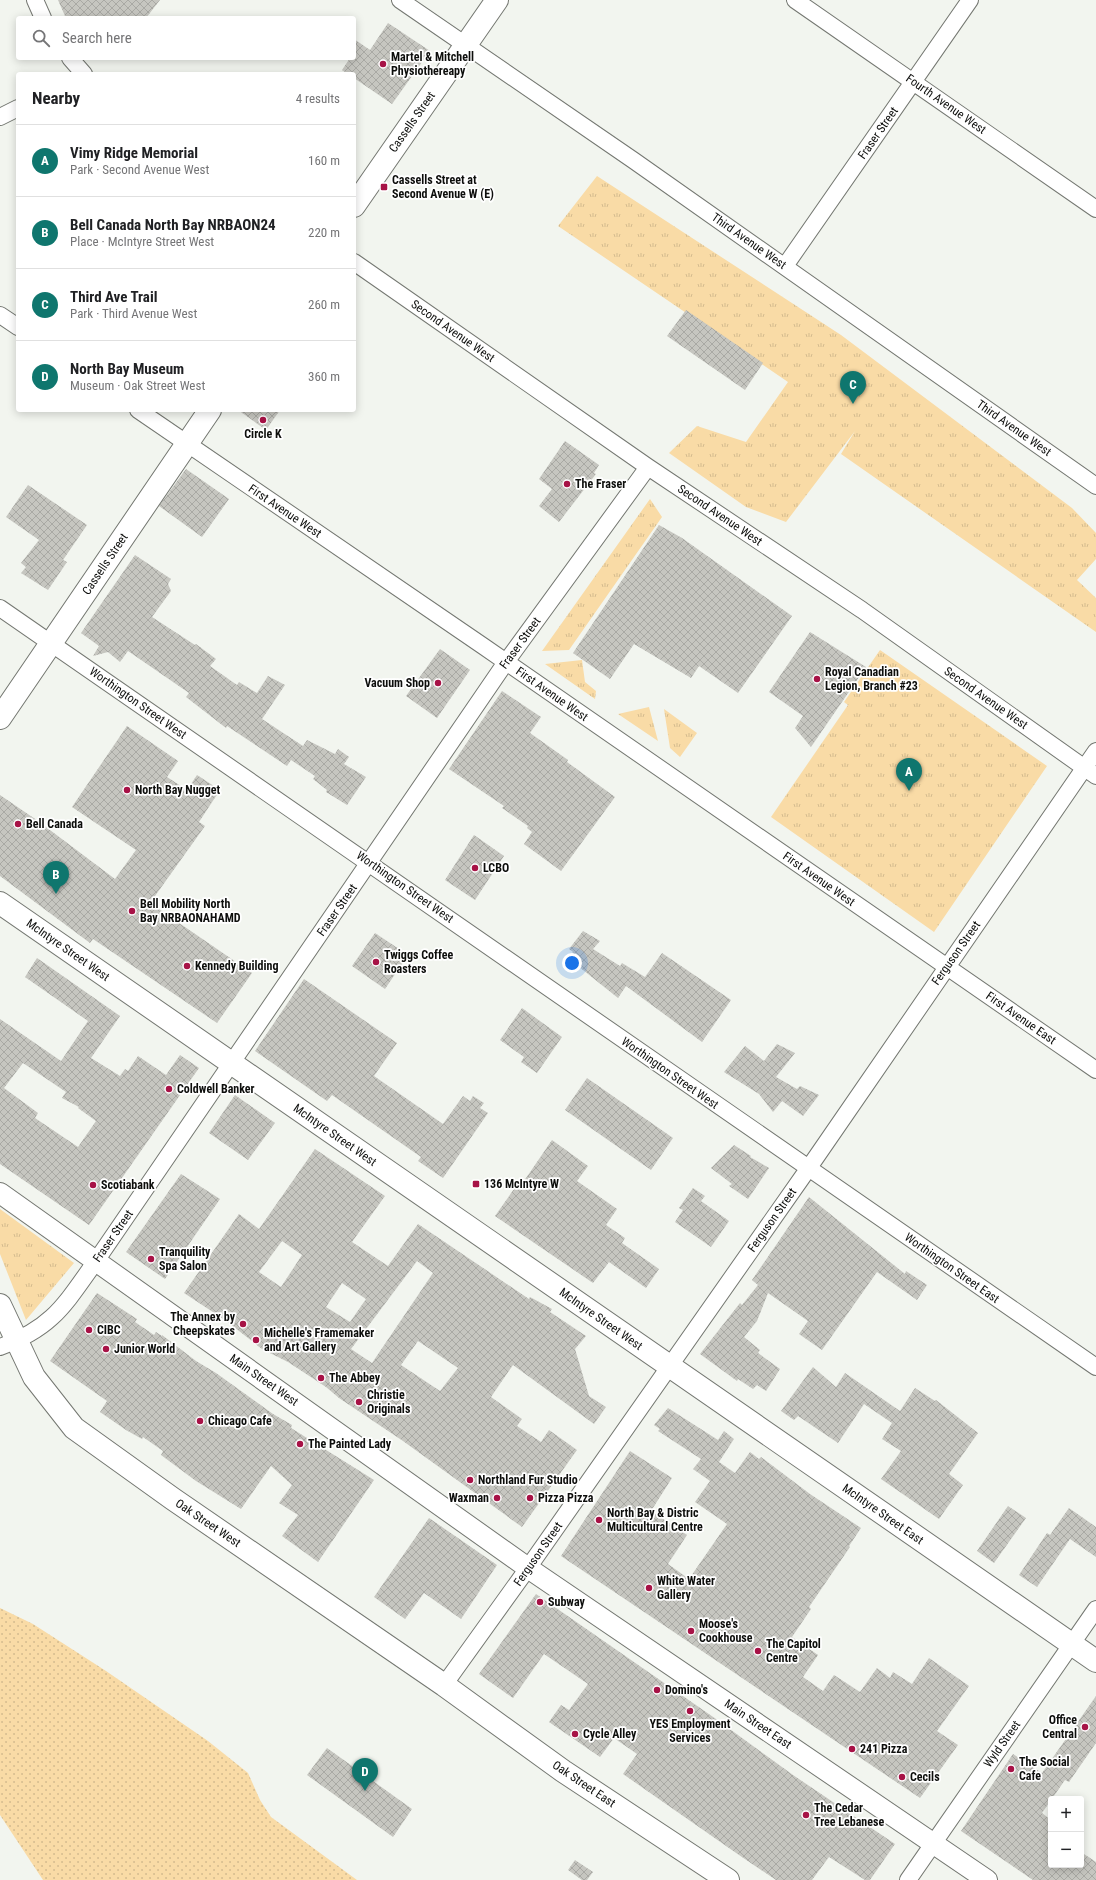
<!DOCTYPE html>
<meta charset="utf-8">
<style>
body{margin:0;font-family:"Roboto Condensed",sans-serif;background:#f2f2f2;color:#202124}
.controls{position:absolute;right:12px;bottom:12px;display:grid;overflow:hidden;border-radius:4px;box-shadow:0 2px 10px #0003}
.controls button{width:36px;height:36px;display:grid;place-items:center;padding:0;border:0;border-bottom:1px solid #e0e0e0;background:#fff;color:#202124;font:20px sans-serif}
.you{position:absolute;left:572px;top:963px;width:14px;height:14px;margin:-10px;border:3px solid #fff;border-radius:50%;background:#1a73e8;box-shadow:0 0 0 6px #1a73e833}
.badge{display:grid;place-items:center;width:26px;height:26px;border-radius:50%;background:#0f766e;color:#fff;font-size:13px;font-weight:700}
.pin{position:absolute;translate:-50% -33px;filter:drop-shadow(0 1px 2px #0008)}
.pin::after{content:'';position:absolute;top:21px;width:14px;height:12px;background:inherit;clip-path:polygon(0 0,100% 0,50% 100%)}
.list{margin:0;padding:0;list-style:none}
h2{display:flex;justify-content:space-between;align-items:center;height:52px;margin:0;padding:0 16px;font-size:17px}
h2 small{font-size:13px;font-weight:400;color:#757577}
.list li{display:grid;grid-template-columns:26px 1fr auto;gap:12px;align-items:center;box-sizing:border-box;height:72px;padding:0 16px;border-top:1px solid #e0e0e0}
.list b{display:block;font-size:15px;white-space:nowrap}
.list p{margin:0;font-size:13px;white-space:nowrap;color:#757577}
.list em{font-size:13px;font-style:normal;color:#757577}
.icon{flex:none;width:22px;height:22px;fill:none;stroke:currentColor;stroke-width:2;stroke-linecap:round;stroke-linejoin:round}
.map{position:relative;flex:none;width:1096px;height:1880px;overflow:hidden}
.search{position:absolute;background:#fff;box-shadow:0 2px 10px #0003;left:16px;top:16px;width:340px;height:44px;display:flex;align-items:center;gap:10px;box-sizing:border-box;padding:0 14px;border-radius:4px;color:#757577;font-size:15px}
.panel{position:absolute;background:#fff;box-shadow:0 2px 10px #0003;left:16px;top:72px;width:340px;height:340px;border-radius:4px}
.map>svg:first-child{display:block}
</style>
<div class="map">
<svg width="1096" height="1880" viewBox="0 0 1096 1880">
<defs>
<pattern id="grass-dots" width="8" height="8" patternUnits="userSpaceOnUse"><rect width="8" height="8" fill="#f9dba6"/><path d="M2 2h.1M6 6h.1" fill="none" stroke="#d4bb8e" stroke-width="1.8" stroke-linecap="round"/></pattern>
<pattern id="park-tufts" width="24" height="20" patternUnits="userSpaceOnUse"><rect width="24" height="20" fill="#f9dba6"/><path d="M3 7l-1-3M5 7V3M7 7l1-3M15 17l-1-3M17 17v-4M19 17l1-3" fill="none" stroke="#d4bb8e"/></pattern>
<pattern id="building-cross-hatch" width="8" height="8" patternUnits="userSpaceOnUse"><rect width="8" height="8" fill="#c6c6c0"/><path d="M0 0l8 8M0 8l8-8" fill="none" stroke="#a9a9a4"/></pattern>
</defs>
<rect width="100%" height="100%" fill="#f2f5ef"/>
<!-- grass -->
<path fill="url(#grass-dots)" d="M0 1608 33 1624 106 1671 208 1741 248 1773 260 1800 271 1817 357 1880H43L0 1815Z"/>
<!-- park -->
<path fill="url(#park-tufts)" d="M597 176 841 335 1072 508 1096 533V559L1077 580 1096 598V632L841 454 855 431 786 522 746 507 669 453 697 426 746 442 788 382 558 226Z
M650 499 662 517 569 650 542 651Z
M880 650 1047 766 934 932 771 817 848 705 844 702Z
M582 660 585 682 596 691 595 699 545 664Z
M649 707 658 741 618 714Z
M664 709 697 733 680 757 670 748Z
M0 1209 74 1263 26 1320 0 1254Z"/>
<!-- building -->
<path fill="url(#building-cross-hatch)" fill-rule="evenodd" d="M58 0H160L146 18H69L65 16Z
M388 23 430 51 392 104 354 78V74H348L342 70 350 58H354V39L370 50Z
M686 310 763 363 745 390 667 336Z
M238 410H280L266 430Z
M565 441 599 465 594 473 596 474 559 522 539 506 552 489 539 479Z
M186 469 229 499 202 537 159 506Z
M28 485 87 525 63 560 67 562 48 590 21 573 26 567 21 563 39 540 6 517Z
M659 525 682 538 792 616 738 693 699 666 691 678 634 644 610 679 573 653Z
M135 555 171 579 168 584 171 591 152 617 195 645 196 644 216 659 210 666 237 685 239 682 257 693 268 676 285 685 262 719 303 746 307 740 335 754 338 749 349 757 344 764 366 777 347 805 326 792 327 790 313 779 315 776 291 760 287 766 227 726 226 728 186 697 189 693 128 651 120 662 108 652 93 656 99 646 81 633Z
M810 632 866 667 811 747 795 728 803 716 769 692Z
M440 649 470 670 437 718 406 696Z
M502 691 541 717 530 733 568 760 567 762 615 797 561 871 524 844 532 832 527 828 528 826 502 808 504 806 449 769Z
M127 726 178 761 167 777 187 790 197 775 220 790 199 822 205 826 150 903 252 973 217 1023 93 939 90 943 0 876V795L38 821 115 879 136 850 72 807Z
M474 835 504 856 475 900 445 880Z
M583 931 600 941 593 949 620 966 622 963 645 977 662 953 731 1000 702 1042 626 986 618 998 568 958 573 952 569 949Z
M375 933 408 955 385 989 352 966Z
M37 958 120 1016 91 1058 120 1076 125 1069 128 1071 138 1056 166 1075 180 1055 199 1068 89 1225 0 1164V1019L61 1061 88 1021 25 977ZM23 1063 66 1092 62 1098 79 1107 78 1108 96 1121 78 1147 35 1118 38 1113 4 1088Z
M304 979 397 1043 374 1076 443 1124 463 1096 470 1101 473 1096 484 1103 480 1108 488 1113 443 1178 418 1161 421 1157 332 1095 327 1101 255 1051Z
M522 1008 562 1037 537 1073 521 1062 524 1057 500 1040Z
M777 1044 795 1053 776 1077 797 1089 800 1086 819 1095 803 1116 782 1101 773 1112 759 1094 724 1072 745 1046 764 1061Z
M587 1078 673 1138 651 1170 565 1110Z
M235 1095 275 1123 248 1160 209 1133Z
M552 1140 588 1166 577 1181 617 1209 606 1225 625 1238 622 1243 659 1269 646 1288 609 1262 593 1283 495 1216 521 1179 524 1181Z
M734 1145 751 1156 750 1157 769 1168 748 1199 729 1186 732 1184 711 1168Z
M315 1149 385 1196 352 1242 388 1266 418 1224 529 1299 530 1297 552 1309 550 1312 586 1336 575 1349 589 1396 606 1407 594 1424 513 1365 491 1397 522 1419 517 1426 541 1442 549 1430 577 1450 522 1527 403 1441 339 1398 326 1387 288 1362 262 1349 225 1320 184 1293 239 1214 259 1229ZM282 1241 302 1255 281 1287 259 1272ZM417 1261 433 1273 372 1363 351 1349ZM342 1283 366 1299 350 1322 326 1307ZM418 1341 458 1368 440 1391 401 1365Z
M181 1174 220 1199 165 1279 126 1252Z
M693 1188 705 1196 701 1201 729 1221 711 1247 675 1222 683 1210 679 1208Z
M809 1197 905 1274 906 1271 927 1285 917 1300 877 1272 822 1350 799 1334 808 1321 768 1293 757 1321 744 1337 760 1350 758 1353 780 1369 766 1391 757 1385 753 1389 738 1379 737 1381 700 1354 740 1303 742 1305 758 1285 752 1280Z
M97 1293 137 1319 135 1322 154 1335 156 1332 162 1336V1335L196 1361 216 1373 273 1414 292 1425 291 1428 374 1480 318 1562 282 1536 298 1515 279 1503 292 1485 271 1466 241 1509 196 1481 161 1455 163 1451 143 1437 142 1439 126 1430 100 1412 107 1401 50 1361Z
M813 1367 836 1387 845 1373 900 1411 915 1388 935 1401 936 1400 978 1433 949 1474 963 1485 939 1519 881 1479 901 1451 882 1439 892 1423 864 1404 838 1443 798 1416 794 1420 781 1411Z
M668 1408 718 1440 724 1431 734 1439 719 1462 735 1473 750 1452 759 1459 761 1457 810 1494 861 1528 849 1546 850 1547 809 1607 811 1609 792 1637 818 1655 803 1677 823 1691 834 1675 860 1692 877 1668 890 1678 893 1672 912 1684 929 1658 969 1686 937 1731 958 1745 920 1798 561 1556 630 1451 672 1478 651 1511 687 1535 668 1564 689 1579 727 1524 695 1502 710 1481 693 1469 701 1459 658 1431 660 1429 654 1425Z
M1008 1506 1026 1518 994 1563 977 1551Z
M1069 1508 1096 1527V1557L1070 1539 1037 1587 1019 1575 1047 1533 1050 1535Z
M429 1518 497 1565 461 1619 424 1593 405 1619 374 1597Z
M536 1594 716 1719 793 1775 895 1844 870 1880H865L829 1857 812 1880H776L739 1855 623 1774 637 1754 614 1738 600 1757 549 1722 561 1705 569 1710 588 1684 544 1654 513 1698 479 1674Z
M1096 1696V1743L1069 1782 1065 1780 1042 1813 1051 1820V1865H1081V1852L1096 1862V1880H1033L961 1831 1013 1754 1042 1773Z
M327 1748 412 1809 393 1837 307 1775Z
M575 1860 593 1872 587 1880H582L568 1870Z"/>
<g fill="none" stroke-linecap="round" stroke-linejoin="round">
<defs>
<path id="minor" d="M35 0 43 18
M400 0 633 160 1096 486
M795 0 1096 209
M70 58 84 74
M0 117 18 108
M354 262 648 467 862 610 1096 776
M785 266 970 0
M0 315 18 327
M138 410 483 646 1096 1070
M0 608 1096 1367
M0 1347C53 1328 65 1304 96 1261L506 662 648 467
M444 1685 528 1568 808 1169 1096 751
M908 1880 1096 1609"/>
<path id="tertiary" d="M0 1193 528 1568 987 1880"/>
<path id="secondary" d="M354 206 497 0
M0 718 210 410
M0 903 1096 1661
M0 1305 34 1377 74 1428 173 1499 444 1685 563 1771 728 1880"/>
</defs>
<!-- minor casing -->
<use href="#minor" stroke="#747771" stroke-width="18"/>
<!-- tertiary casing -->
<use href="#tertiary" stroke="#747771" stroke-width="22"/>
<!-- secondary casing -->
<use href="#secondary" stroke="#747771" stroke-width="24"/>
<!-- minor -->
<use href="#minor" stroke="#fff" stroke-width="16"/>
<!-- tertiary -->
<use href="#tertiary" stroke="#fff" stroke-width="20"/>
<!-- secondary -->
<use href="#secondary" stroke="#fff" stroke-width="22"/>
</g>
<!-- markers -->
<g fill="#a71246" stroke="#fff" stroke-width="1.5">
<circle cx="383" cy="64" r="4"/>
<rect x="380" y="183" width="8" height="8" rx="2"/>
<circle cx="263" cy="420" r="4"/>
<circle cx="567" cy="484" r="4"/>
<circle cx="817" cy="679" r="4"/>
<circle cx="438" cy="683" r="4"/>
<circle cx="127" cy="790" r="4"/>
<circle cx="18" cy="824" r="4"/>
<circle cx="475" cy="868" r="4"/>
<circle cx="132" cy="911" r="4"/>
<circle cx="376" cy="962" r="4"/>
<circle cx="187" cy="966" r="4"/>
<circle cx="169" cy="1089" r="4"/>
<rect x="472" y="1180" width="8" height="8" rx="2"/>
<circle cx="93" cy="1185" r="4"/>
<circle cx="151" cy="1259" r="4"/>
<circle cx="243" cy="1324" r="4"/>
<circle cx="89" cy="1330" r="4"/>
<circle cx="256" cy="1340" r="4"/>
<circle cx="106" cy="1349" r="4"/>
<circle cx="321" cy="1378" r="4"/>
<circle cx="359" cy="1402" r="4"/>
<circle cx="200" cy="1421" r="4"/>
<circle cx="300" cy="1444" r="4"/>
<circle cx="470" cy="1480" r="4"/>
<circle cx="497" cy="1498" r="4"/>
<circle cx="530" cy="1498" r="4"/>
<circle cx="599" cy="1520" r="4"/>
<circle cx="649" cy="1588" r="4"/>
<circle cx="540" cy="1602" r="4"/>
<circle cx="691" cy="1631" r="4"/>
<circle cx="758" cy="1651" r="4"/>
<circle cx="657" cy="1690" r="4"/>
<circle cx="690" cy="1711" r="4"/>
<circle cx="1085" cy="1727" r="4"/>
<circle cx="575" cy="1734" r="4"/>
<circle cx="852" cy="1749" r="4"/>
<circle cx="1011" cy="1769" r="4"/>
<circle cx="902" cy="1777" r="4"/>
<circle cx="806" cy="1815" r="4"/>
</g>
<g text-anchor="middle" stroke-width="3.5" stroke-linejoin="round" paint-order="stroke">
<!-- poi labels -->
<g font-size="12" font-weight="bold" fill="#0d0e0c" stroke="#fff" text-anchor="start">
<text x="391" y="61">Martel &amp; Mitchell<tspan x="391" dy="14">Physiothereapy</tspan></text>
<text x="392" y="184">Cassells Street at<tspan x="392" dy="14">Second Avenue W (E)</tspan></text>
<text x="263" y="438" text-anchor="middle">Circle K</text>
<text x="575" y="488">The Fraser</text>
<text x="825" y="676">Royal Canadian<tspan x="825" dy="14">Legion, Branch #23</tspan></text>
<text x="430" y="687" text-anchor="end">Vacuum Shop</text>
<text x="135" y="794">North Bay Nugget</text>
<text x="26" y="828">Bell Canada</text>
<text x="483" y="872">LCBO</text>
<text x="140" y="908">Bell Mobility North<tspan x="140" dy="14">Bay NRBAONAHAMD</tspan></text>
<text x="384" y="959">Twiggs Coffee<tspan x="384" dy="14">Roasters</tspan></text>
<text x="195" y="970">Kennedy Building</text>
<text x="177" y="1093">Coldwell Banker</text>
<text x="484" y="1188">136 McIntyre W</text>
<text x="101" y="1189">Scotiabank</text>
<text x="159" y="1256">Tranquility<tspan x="159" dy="14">Spa Salon</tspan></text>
<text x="235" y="1321" text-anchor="end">The Annex by<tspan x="235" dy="14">Cheepskates</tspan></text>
<text x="97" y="1334">CIBC</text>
<text x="264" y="1337">Michelle's Framemaker<tspan x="264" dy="14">and Art Gallery</tspan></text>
<text x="114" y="1353">Junior World</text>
<text x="329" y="1382">The Abbey</text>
<text x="367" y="1399">Christie<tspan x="367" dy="14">Originals</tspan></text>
<text x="208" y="1425">Chicago Cafe</text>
<text x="308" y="1448">The Painted Lady</text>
<text x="478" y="1484">Northland Fur Studio</text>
<text x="489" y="1502" text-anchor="end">Waxman</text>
<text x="538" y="1502">Pizza Pizza</text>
<text x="607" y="1517">North Bay &amp; Distric<tspan x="607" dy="14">Multicultural Centre</tspan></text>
<text x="657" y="1585">White Water<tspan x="657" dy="14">Gallery</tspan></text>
<text x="548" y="1606">Subway</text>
<text x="699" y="1628">Moose's<tspan x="699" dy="14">Cookhouse</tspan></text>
<text x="766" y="1648">The Capitol<tspan x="766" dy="14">Centre</tspan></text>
<text x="665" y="1694">Domino's</text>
<text x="1077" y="1724" text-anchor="end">Office<tspan x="1077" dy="14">Central</tspan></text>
<text x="690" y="1728" text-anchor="middle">YES Employment<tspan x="690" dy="14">Services</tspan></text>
<text x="583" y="1738">Cycle Alley</text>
<text x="860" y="1753">241 Pizza</text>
<text x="1019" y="1766">The Social<tspan x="1019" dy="14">Cafe</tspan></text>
<text x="910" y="1781">Cecils</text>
<text x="814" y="1812">The Cedar<tspan x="814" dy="14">Tree Lebanese</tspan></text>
</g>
<!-- street labels -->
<g font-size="12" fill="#0d0e0c" stroke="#fff">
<text transform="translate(946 104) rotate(35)" y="4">Fourth Avenue West</text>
<text transform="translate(412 122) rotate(-55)" y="4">Cassells Street</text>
<text transform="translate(878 133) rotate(-55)" y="4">Fraser Street</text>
<text transform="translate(749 241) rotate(35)" y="4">Third Avenue West</text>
<text transform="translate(453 331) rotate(35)" y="4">Second Avenue West</text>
<text transform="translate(1014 428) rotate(35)" y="4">Third Avenue West</text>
<text transform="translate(285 511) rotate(34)" y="4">First Avenue West</text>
<text transform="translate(720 515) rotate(34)" y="4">Second Avenue West</text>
<text transform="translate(105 564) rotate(-56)" y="4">Cassells Street</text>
<text transform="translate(520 643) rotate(-54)" y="4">Fraser Street</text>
<text transform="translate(552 694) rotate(35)" y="4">First Avenue West</text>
<text transform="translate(986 698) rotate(35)" y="4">Second Avenue West</text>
<text transform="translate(138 703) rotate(35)" y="4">Worthington Street West</text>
<text transform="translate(819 879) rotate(35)" y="4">First Avenue West</text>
<text transform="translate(405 887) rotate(35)" y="4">Worthington Street West</text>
<text transform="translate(337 910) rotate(-55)" y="4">Fraser Street</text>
<text transform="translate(68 950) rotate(35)" y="4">McIntyre Street West</text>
<text transform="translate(956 953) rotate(-55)" y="4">Ferguson Street</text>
<text transform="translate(1021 1018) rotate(35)" y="4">First Avenue East</text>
<text transform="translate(670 1073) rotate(35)" y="4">Worthington Street West</text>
<text transform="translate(335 1135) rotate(35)" y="4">McIntyre Street West</text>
<text transform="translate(772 1220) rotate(-55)" y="4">Ferguson Street</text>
<text transform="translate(113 1236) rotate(-55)" y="4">Fraser Street</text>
<text transform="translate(952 1268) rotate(35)" y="4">Worthington Street East</text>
<text transform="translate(601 1319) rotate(35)" y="4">McIntyre Street West</text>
<text transform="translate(264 1380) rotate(35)" y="4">Main Street West</text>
<text transform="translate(883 1514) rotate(35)" y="4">McIntyre Street East</text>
<text transform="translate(208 1523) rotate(34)" y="4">Oak Street West</text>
<text transform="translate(538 1554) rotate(-55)" y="4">Ferguson Street</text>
<text transform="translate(758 1724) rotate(34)" y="4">Main Street East</text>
<text transform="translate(1002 1744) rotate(-55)" y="4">Wyld Street</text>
<text transform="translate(584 1784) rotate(34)" y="4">Oak Street East</text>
</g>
</g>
</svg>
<div class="controls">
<button>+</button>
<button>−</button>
</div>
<div class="you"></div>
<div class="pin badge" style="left:909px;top:791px">A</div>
<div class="pin badge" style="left:56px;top:894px">B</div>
<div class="pin badge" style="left:853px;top:404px">C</div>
<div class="pin badge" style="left:365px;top:1791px">D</div>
<div class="search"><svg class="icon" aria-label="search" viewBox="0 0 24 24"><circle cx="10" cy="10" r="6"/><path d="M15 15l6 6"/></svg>Search here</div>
<section class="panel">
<h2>Nearby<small>4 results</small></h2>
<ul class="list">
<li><span class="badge">A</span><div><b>Vimy Ridge Memorial</b><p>Park · Second Avenue West</p></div><em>160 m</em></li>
<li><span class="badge">B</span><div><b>Bell Canada North Bay NRBAON24</b><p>Place · McIntyre Street West</p></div><em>220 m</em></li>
<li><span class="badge">C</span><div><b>Third Ave Trail</b><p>Park · Third Avenue West</p></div><em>260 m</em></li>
<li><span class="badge">D</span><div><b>North Bay Museum</b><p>Museum · Oak Street West</p></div><em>360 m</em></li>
</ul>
</section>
</div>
